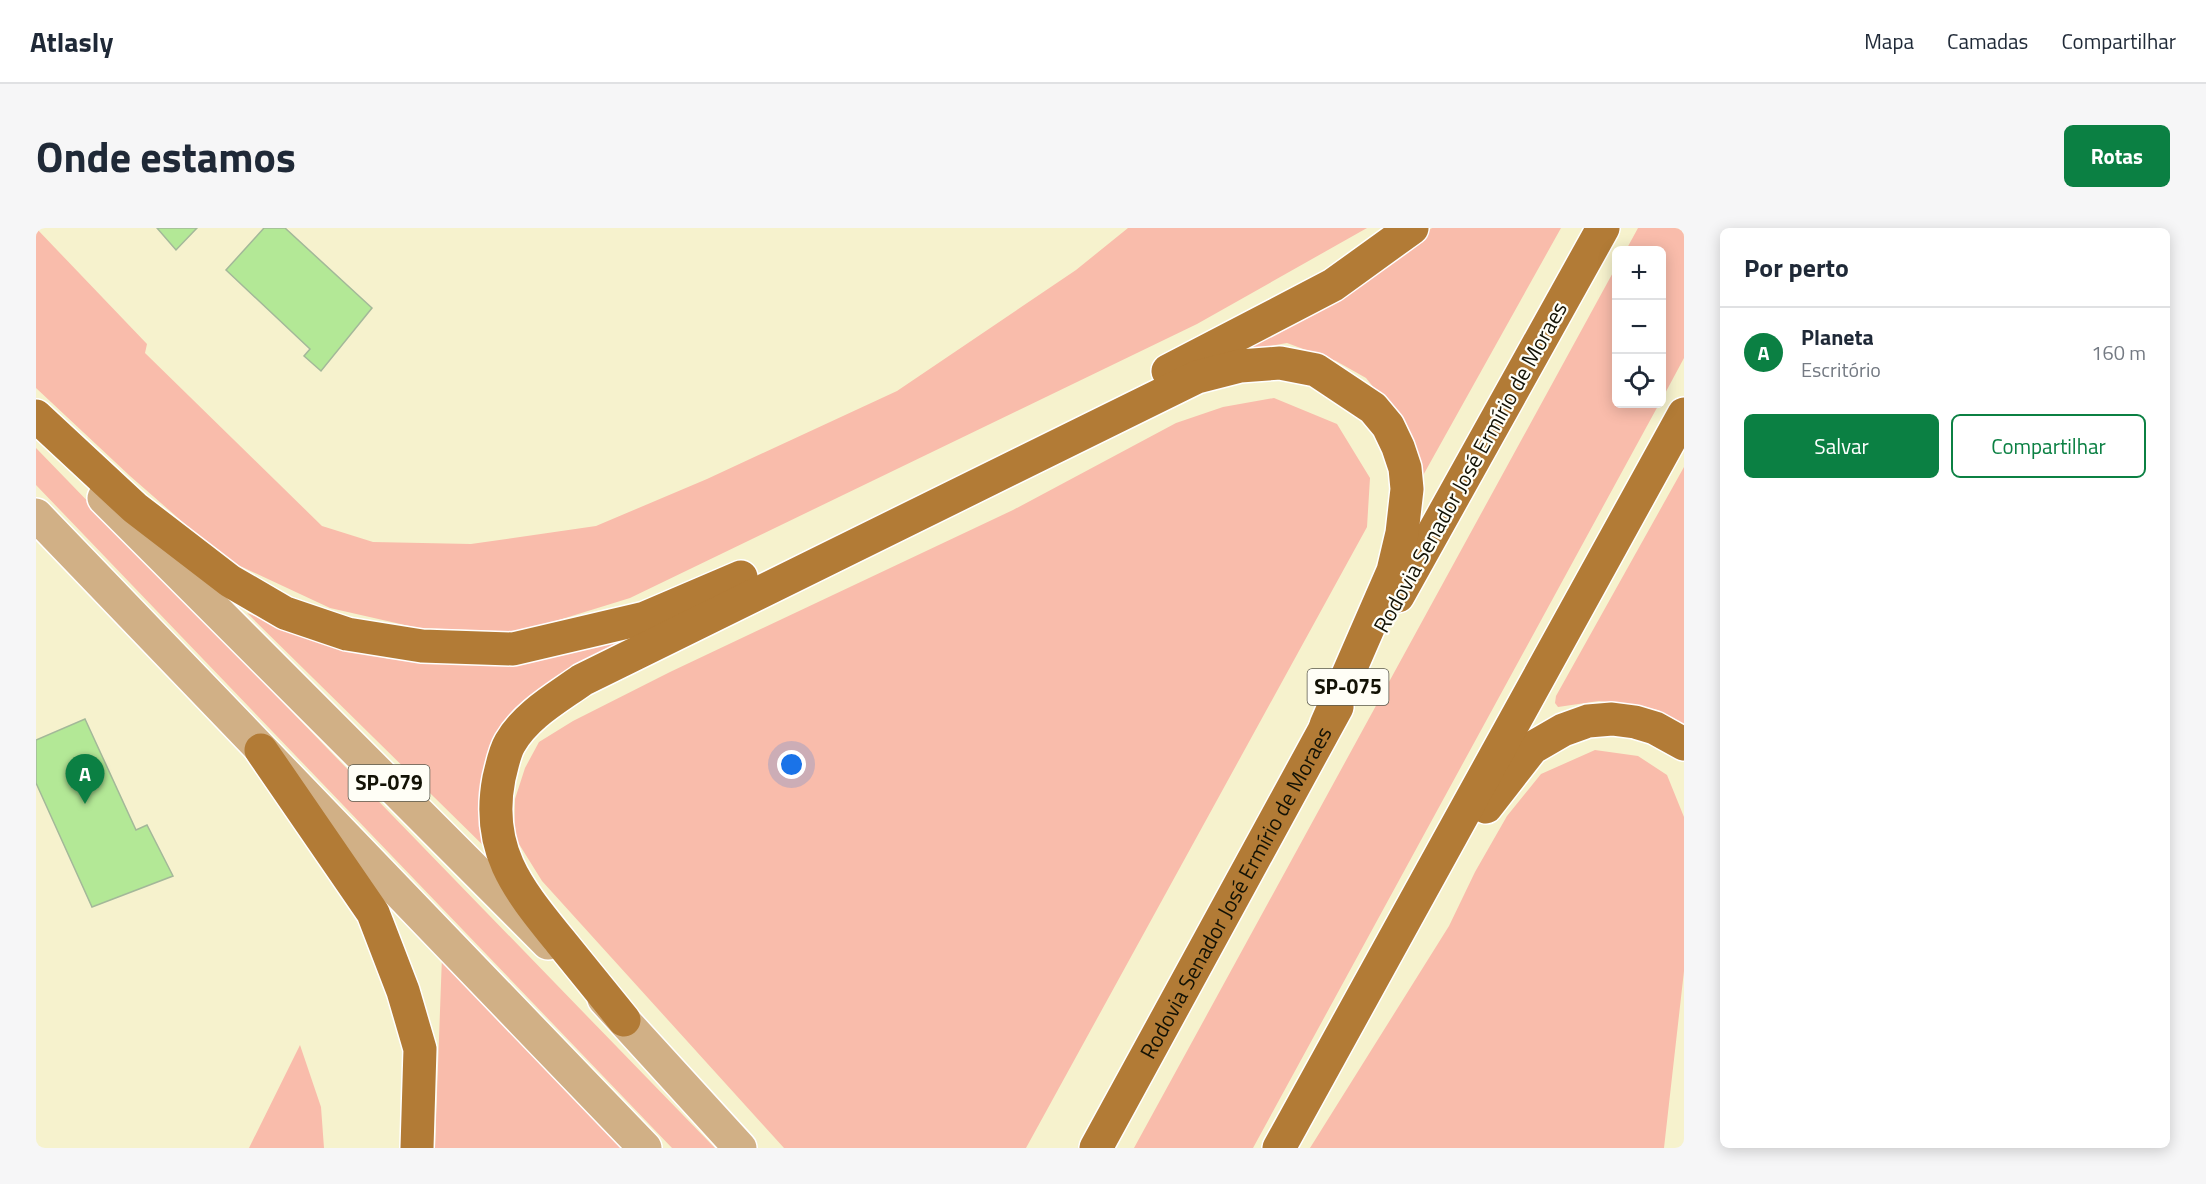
<!DOCTYPE html>
<html lang="pt">
<meta charset="utf-8">
<style>
body{margin:0;font-family:"Titillium Web",sans-serif;background:#f6f6f7;color:#1f2937}
.controls{position:absolute;right:18px;top:18px;display:grid;overflow:hidden;border-radius:9px;box-shadow:0 3px 15px #0003}
.controls button{width:54px;height:54px;display:grid;place-items:center;padding:0;border:0;border-bottom:2px solid #e0e1e3;background:#fff;color:#1f2937;font:30px sans-serif}
.you{position:absolute;left:756px;top:537px;width:21px;height:21px;margin:-15px;border:4px solid #fff;border-radius:50%;background:#1a73e8;box-shadow:0 0 0 9px #1a73e833}
.badge{display:grid;place-items:center;width:39px;height:39px;border-radius:50%;background:#0b8043;color:#fff;font-size:20px;font-weight:700}
.pin{position:absolute;translate:-50% -50px;filter:drop-shadow(0 2px 3px #0008)}
.pin::after{content:'';position:absolute;top:32px;width:21px;height:18px;background:inherit;clip-path:polygon(0 0,100% 0,50% 100%)}
.list{margin:0;padding:0;list-style:none}
h2{display:flex;justify-content:space-between;align-items:center;height:78px;margin:0;padding:0 24px;font-size:26px}
h2 small{font-size:20px;font-weight:400;color:#747a83}
.list li{display:grid;grid-template-columns:39px 1fr auto;gap:18px;align-items:center;box-sizing:border-box;height:90px;padding:0 24px;border-top:2px solid #e0e1e3}
.list b{display:block;font-size:22px;white-space:nowrap}
.list p{margin:0;font-size:20px;white-space:nowrap;color:#747a83}
.list em{font-size:20px;font-style:normal;color:#747a83}
.actions{display:flex;gap:12px;padding:18px 24px}
.actions a{flex:1;padding:14px 0;border:2px solid #0b8043;border-radius:9px;text-align:center;font-size:21px;color:#0b8043}
.actions .main{background:#0b8043;color:#fff}
.icon{flex:none;width:33px;height:33px;fill:none;stroke:currentColor;stroke-width:2;stroke-linecap:round;stroke-linejoin:round}
.map{position:relative;flex:none;width:1648px;height:920px;overflow:hidden;border-radius:9px}
header{display:flex;align-items:center;gap:36px;box-sizing:border-box;height:84px;padding:0 30px;background:#fff;border-bottom:2px solid #e0e1e3}
header strong{font-size:28px}
nav{display:flex;gap:33px;margin-inline-start:auto;font-size:21px}
.intro{display:flex;align-items:center;justify-content:space-between;box-sizing:border-box;height:144px;padding:0 36px}
h1{margin:0;font-size:42px}
.button{padding:15px 27px;border-radius:9px;background:#0b8043;color:#fff;font-size:21px;font-weight:700}
main{display:flex;gap:36px;padding:0 36px}
aside{flex:1;background:#fff;border-radius:9px;box-shadow:0 3px 15px #0003}
.map>svg:first-child{display:block}
</style>
<header>
<strong>Atlasly</strong>
<nav><a>Mapa</a><a>Camadas</a><a>Compartilhar</a></nav>
</header>
<div class="intro"><h1>Onde estamos</h1><a class="button">Rotas</a></div>
<main>
<div class="map">
<svg width="1648" height="920" viewBox="0 0 1648 920">
<rect width="100%" height="100%" fill="#f6f2cd"/>
<!-- green -->
<path fill="#f9bcab" d="M0 0 111 116 109 125 286 298 337 314 435 316 560 298 671 251 861 163 1040 42 1092 0H1331L1161 96 594 370 484 404 382 400 294 380 189 331 94 248 0 160Z
M1396 0H1525L1380 260 1360 187 1330 150 1300 133 1251 115 1185 127 1289 74Z
M1602 0H1648V130L1626 171V22H1590Z
M1580 39V176H1623L1217 920H1098Z
M1238 170 1301 196 1334 250 1331 299 990 920H748L506 653 478 608 479 571 489 540 503 514 537 493 634 444 977 282 1140 195 1187 179Z
M0 220 679 920H636L0 257Z
M1648 239V500L1622 482 1563 473 1522 479 1519 475 1520 468Z
M211 385 279 409 353 431 426 434 630 392 462 512 460 630Z
M1559 522 1602 528 1631 547 1648 589V743L1628 920H1274L1413 698 1439 644 1471 588 1505 546Z
M406 728 601 920H399Z
M264 817 285 879 288 920H213Z"/>
<!-- building -->
<path fill="#b3e896" stroke="#a3b899" stroke-width="1.5" d="M121 0H161L140 22Z
M228 0H249L336 80 285 143 268 128 274 121 190 42Z
M49 491 100 602 111 597 137 648 56 679 0 555V512Z"/>
<g fill="none" stroke-linecap="round" stroke-linejoin="round">
<defs>
<path id="major" d="M68 270 512 715
M0 287 609 920
M568 771 704 920"/>
<g id="highway">
<path d="M1132 143 1297 57 1376 0"/>
<path d="M0 188 99 280 194 353 249 385 311 406 386 418 477 421 609 390 705 349"/>
<path d="M1362 368 1567 0"/>
<path d="M225 522 337 685 367 763 384 821 381 920"/>
<path d="M1450 579 1496 520 1527 502 1552 493 1576 491 1599 494 1619 500 1648 516"/>
<path d="M588 792C567 766 546 740 524 713 482 661 449 622 463 550 466 539 468 525 474 515 490 487 521 470 546 452L1161 149 1204 138 1244 135 1280 142 1337 180 1352 198 1362 219 1369 240 1371 261 1366 305 1357 343 1290 497"/>
<path id="s1" d="M1060 920 1301 479"/>
<path d="M1243 920 1648 186"/>
</g>
</defs>
<!-- major casing -->
<use href="#major" stroke="#fff" stroke-width="36"/>
<!-- highway casing -->
<use href="#highway" stroke="#fff" stroke-width="36"/>
<!-- major -->
<use href="#major" stroke="#d1b086" stroke-width="33"/>
<!-- highway -->
<use href="#highway" stroke="#b27b36" stroke-width="33"/>
</g>
<g text-anchor="middle" stroke-width="4.5" stroke-linejoin="round" paint-order="stroke">
<!-- shield labels -->
<g fill="#fffef6" stroke="#5a594d" stroke-width="1.5">
<rect x="1271.5" y="441" width="81" height="36" rx="4.5"/>
<rect x="312.5" y="537" width="81" height="36" rx="4.5"/>
</g>
<g font-size="21" font-weight="bold" fill="#131205">
<text x="1312" y="466">SP-075</text>
<text x="353" y="562">SP-079</text>
</g>
<!-- street labels -->
<g font-size="22" fill="#131205" stroke="#fffef6">
<text transform="translate(1434 239) rotate(-61)" y="8">Rodovia Senador José Ermírio de Moraes</text>
<text dy="8" stroke="none"><textPath href="#s1" startOffset="291">Rodovia Senador José Ermírio de Moraes</textPath></text>
</g>
</g>
</svg>
<div class="controls">
<button>+</button>
<button>−</button>
<button><svg class="icon" aria-label="locate" viewBox="0 0 24 24"><circle cx="12" cy="12" r="6"/><path d="M12 2v4M12 18v4M2 12h4M18 12h4"/></svg></button>
</div>
<div class="you"></div>
<div class="pin badge" style="left:49px;top:576px">A</div>
</div>
<aside>
<h2>Por perto<small></small></h2>
<ul class="list">
<li><span class="badge">A</span><div><b>Planeta</b><p>Escritório</p></div><em>160 m</em></li>
</ul>
<div class="actions"><a class="main">Salvar</a><a>Compartilhar</a></div>
</aside>
</main>
